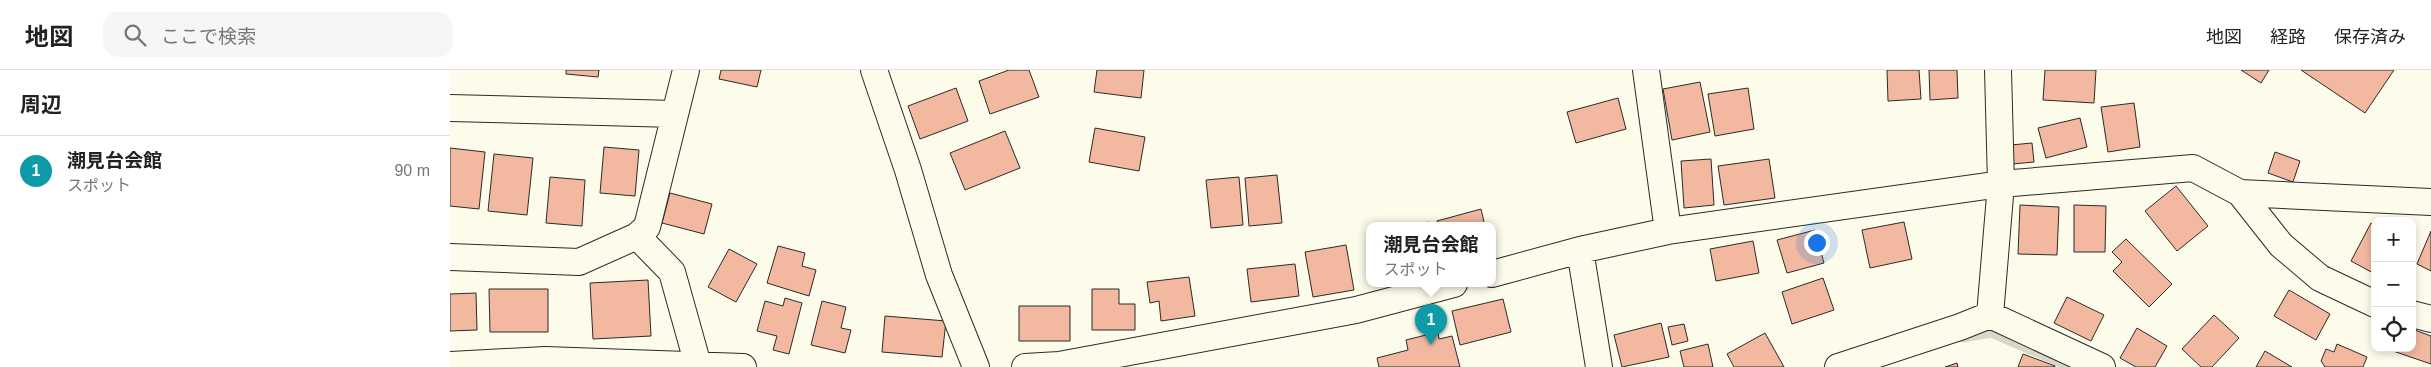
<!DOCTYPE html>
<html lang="ja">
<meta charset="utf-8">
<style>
body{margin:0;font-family:Helvetica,"Noto Sans JP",sans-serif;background:#f6f6f6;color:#222}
.controls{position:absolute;right:15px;bottom:15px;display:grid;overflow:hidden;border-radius:10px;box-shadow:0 2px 8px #0003}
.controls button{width:45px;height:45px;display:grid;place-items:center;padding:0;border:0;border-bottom:1px solid #e0e0e0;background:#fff;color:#222;font:25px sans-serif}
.you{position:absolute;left:1366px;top:172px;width:18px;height:18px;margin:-12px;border:4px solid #fff;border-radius:50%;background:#1a73e8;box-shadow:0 0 0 8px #1a73e833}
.badge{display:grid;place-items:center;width:32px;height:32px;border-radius:50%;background:#2563eb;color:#fff;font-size:16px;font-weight:700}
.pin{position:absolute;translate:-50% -41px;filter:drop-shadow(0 1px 2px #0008)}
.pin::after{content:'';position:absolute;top:26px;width:18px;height:15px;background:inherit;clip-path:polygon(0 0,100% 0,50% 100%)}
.popup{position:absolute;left:916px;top:152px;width:130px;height:65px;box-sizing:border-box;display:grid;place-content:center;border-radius:10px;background:#fff;filter:drop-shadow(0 1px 4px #0005);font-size:16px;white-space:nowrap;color:#767676}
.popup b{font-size:19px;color:#222}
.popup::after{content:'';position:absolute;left:50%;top:100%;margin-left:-10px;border:10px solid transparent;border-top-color:#fff}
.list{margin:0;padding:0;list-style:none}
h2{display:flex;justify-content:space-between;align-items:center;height:65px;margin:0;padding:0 20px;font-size:21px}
h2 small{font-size:16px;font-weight:400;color:#767676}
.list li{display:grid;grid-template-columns:32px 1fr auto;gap:15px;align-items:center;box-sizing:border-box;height:70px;padding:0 20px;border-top:1px solid #e0e0e0}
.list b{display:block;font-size:19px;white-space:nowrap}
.list p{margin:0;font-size:16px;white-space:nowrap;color:#767676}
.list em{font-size:16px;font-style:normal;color:#767676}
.icon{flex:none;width:28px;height:28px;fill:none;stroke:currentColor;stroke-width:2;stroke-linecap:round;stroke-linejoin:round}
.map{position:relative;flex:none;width:1981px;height:297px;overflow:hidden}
header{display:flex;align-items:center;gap:30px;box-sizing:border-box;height:70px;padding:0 25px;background:#fff;border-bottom:1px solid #e0e0e0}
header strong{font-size:24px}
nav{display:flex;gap:28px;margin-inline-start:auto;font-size:18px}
.search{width:350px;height:45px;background:#f6f6f6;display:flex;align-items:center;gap:12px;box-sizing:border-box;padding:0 18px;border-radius:15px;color:#767676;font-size:19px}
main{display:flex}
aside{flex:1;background:#fff}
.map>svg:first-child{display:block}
</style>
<header>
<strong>地図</strong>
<div class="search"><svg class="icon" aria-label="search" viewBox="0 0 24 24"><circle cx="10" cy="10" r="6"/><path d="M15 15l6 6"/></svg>ここで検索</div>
<nav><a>地図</a><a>経路</a><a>保存済み</a></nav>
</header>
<main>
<aside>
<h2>周辺<small></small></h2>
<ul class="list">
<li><span class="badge" style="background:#0f9aa8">1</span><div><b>潮見台会館</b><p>スポット</p></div><em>90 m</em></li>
</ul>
</aside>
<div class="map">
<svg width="1981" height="297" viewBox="0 0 1981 297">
<rect width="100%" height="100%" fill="#fdfbea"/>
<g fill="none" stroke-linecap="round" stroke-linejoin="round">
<!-- stream -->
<path stroke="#d8d7c9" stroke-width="9" d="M1513 268 1541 263 1620 297"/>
</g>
<!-- building -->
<path fill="#f2b8a0" stroke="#2b2b2b" d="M116 0H149L148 7 116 4Z
M271 0H311L307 17 269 9Z
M559 0H579L589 27 540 44 529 11Z
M647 0H694L691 28 644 22Z
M1437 0H1469L1471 29 1438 31Z
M1479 0H1507L1508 28 1480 30Z
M1595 0H1646L1644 33 1593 30Z
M1791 0H1819L1811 13Z
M1851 0H1944L1915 43Z
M1250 12 1260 62 1222 70 1213 19Z
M506 18 518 51 470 69 458 36Z
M1298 18 1304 59 1265 66 1258 24Z
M1168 28 1176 59 1126 73 1117 42Z
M1684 33 1690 77 1658 82 1651 37Z
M1630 48 1637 77 1596 88 1588 58Z
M645 58 695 67 689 101 639 92Z
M555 61 570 98 515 120 500 83Z
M1582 73 1584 92 1563 94 1561 75Z
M154 77 189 80 185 126 150 123Z
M0 78 35 82 29 139 0 136Z
M1825 82 1850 91 1843 112 1818 103Z
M44 84 83 88 77 145 38 141Z
M1261 89 1264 135 1234 138 1231 91Z
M1319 89 1325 128 1274 135 1268 96Z
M827 105 832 153 799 156 795 108Z
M100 107 135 110 132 156 96 153Z
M789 107 793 155 761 158 756 110Z
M1726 116 1758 156 1727 181 1695 141Z
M220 123 262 134 254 164 212 153Z
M1570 135 1609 137 1607 185 1568 184Z
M1624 135 1656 136 1655 182H1624Z
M1031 139 1035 156H988L987 151Z
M978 152 980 156H965Z
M1454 152 1462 189 1420 198 1412 160Z
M1921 153 1925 155V204L1901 191Z
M1365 160 1374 193 1337 203 1327 170Z
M1981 161V201L1967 194Z
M1676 169 1722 214 1699 237 1663 201 1672 192 1662 182Z
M1303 171 1309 203 1266 211 1260 179Z
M896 175 904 220 863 227 855 182Z
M328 176 355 183 352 196 366 200 359 226 317 213Z
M279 179 307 194 286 232 258 217Z
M845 194 849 226 801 232 797 199Z
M739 207 745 246 711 251 709 231 700 233 697 212Z
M1373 208 1384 240 1342 254 1332 222Z
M198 210 201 266 143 269 140 213Z
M39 219H98V262H40Z
M642 219H669V234H685V260H642Z
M1839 220 1880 244 1866 270 1824 246Z
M26 223 27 260 0 261V224Z
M1617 227 1654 245 1641 271 1604 253Z
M335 228 352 233 339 284 323 280 327 266 307 261 315 231 333 236Z
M1053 229 1061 262 1010 275 1002 241Z
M372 231 396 237 391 258 401 260 395 283 361 275Z
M569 236H620V271H569Z
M1764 245 1789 268 1762 297H1751L1732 279Z
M435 246 496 251 492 287 432 282Z
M1211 253 1219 287 1172 297 1164 265Z
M1234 254 1238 271 1222 275 1218 257Z
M1687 258 1717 276 1705 297H1686L1670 288Z
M1962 259 1981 266V294L1943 281 1944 278H1962Z
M988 262 989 269 1002 266 1010 297H929L927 288 958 280 956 270Z
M1315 263 1334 297H1284L1277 284Z
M1258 274 1263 297H1234L1230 281Z
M1887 274 1917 287 1913 297H1875L1871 291 1876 279 1884 282Z
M1815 281 1842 297H1806Z
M1573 284 1605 296V297H1568Z
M1507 293 1508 297H1495Z"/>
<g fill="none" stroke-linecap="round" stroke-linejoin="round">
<defs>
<path id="minor" d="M424 0 458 100 489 205 526 297
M1196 0 1218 161
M0 38 225 44
M1790 123 1831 175 1870 208 1925 234
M187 166 222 202 248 295
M1130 180 1149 297
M0 187 129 192 187 166 197 157 236 0
M1042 204 1130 180 1218 161 1551 114 1743 98 1790 123 1981 132
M1962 244 1981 249
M1540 245 1551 114 1548 0
M0 295 95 290 293 297
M575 297 609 295 906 240 1004 214
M1388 297 1510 257 1540 245 1652 297"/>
</defs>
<!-- minor casing -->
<use href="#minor" stroke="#2b2b2b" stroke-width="28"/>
<!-- minor -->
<use href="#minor" stroke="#fdfbea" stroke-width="26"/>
</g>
</svg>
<div class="controls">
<button>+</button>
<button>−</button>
<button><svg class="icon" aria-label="locate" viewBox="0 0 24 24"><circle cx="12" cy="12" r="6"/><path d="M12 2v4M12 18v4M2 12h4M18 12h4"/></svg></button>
</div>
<div class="you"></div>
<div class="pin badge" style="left:981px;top:275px;background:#0f9aa8">1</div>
<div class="popup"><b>潮見台会館</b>スポット</div>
</div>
</main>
